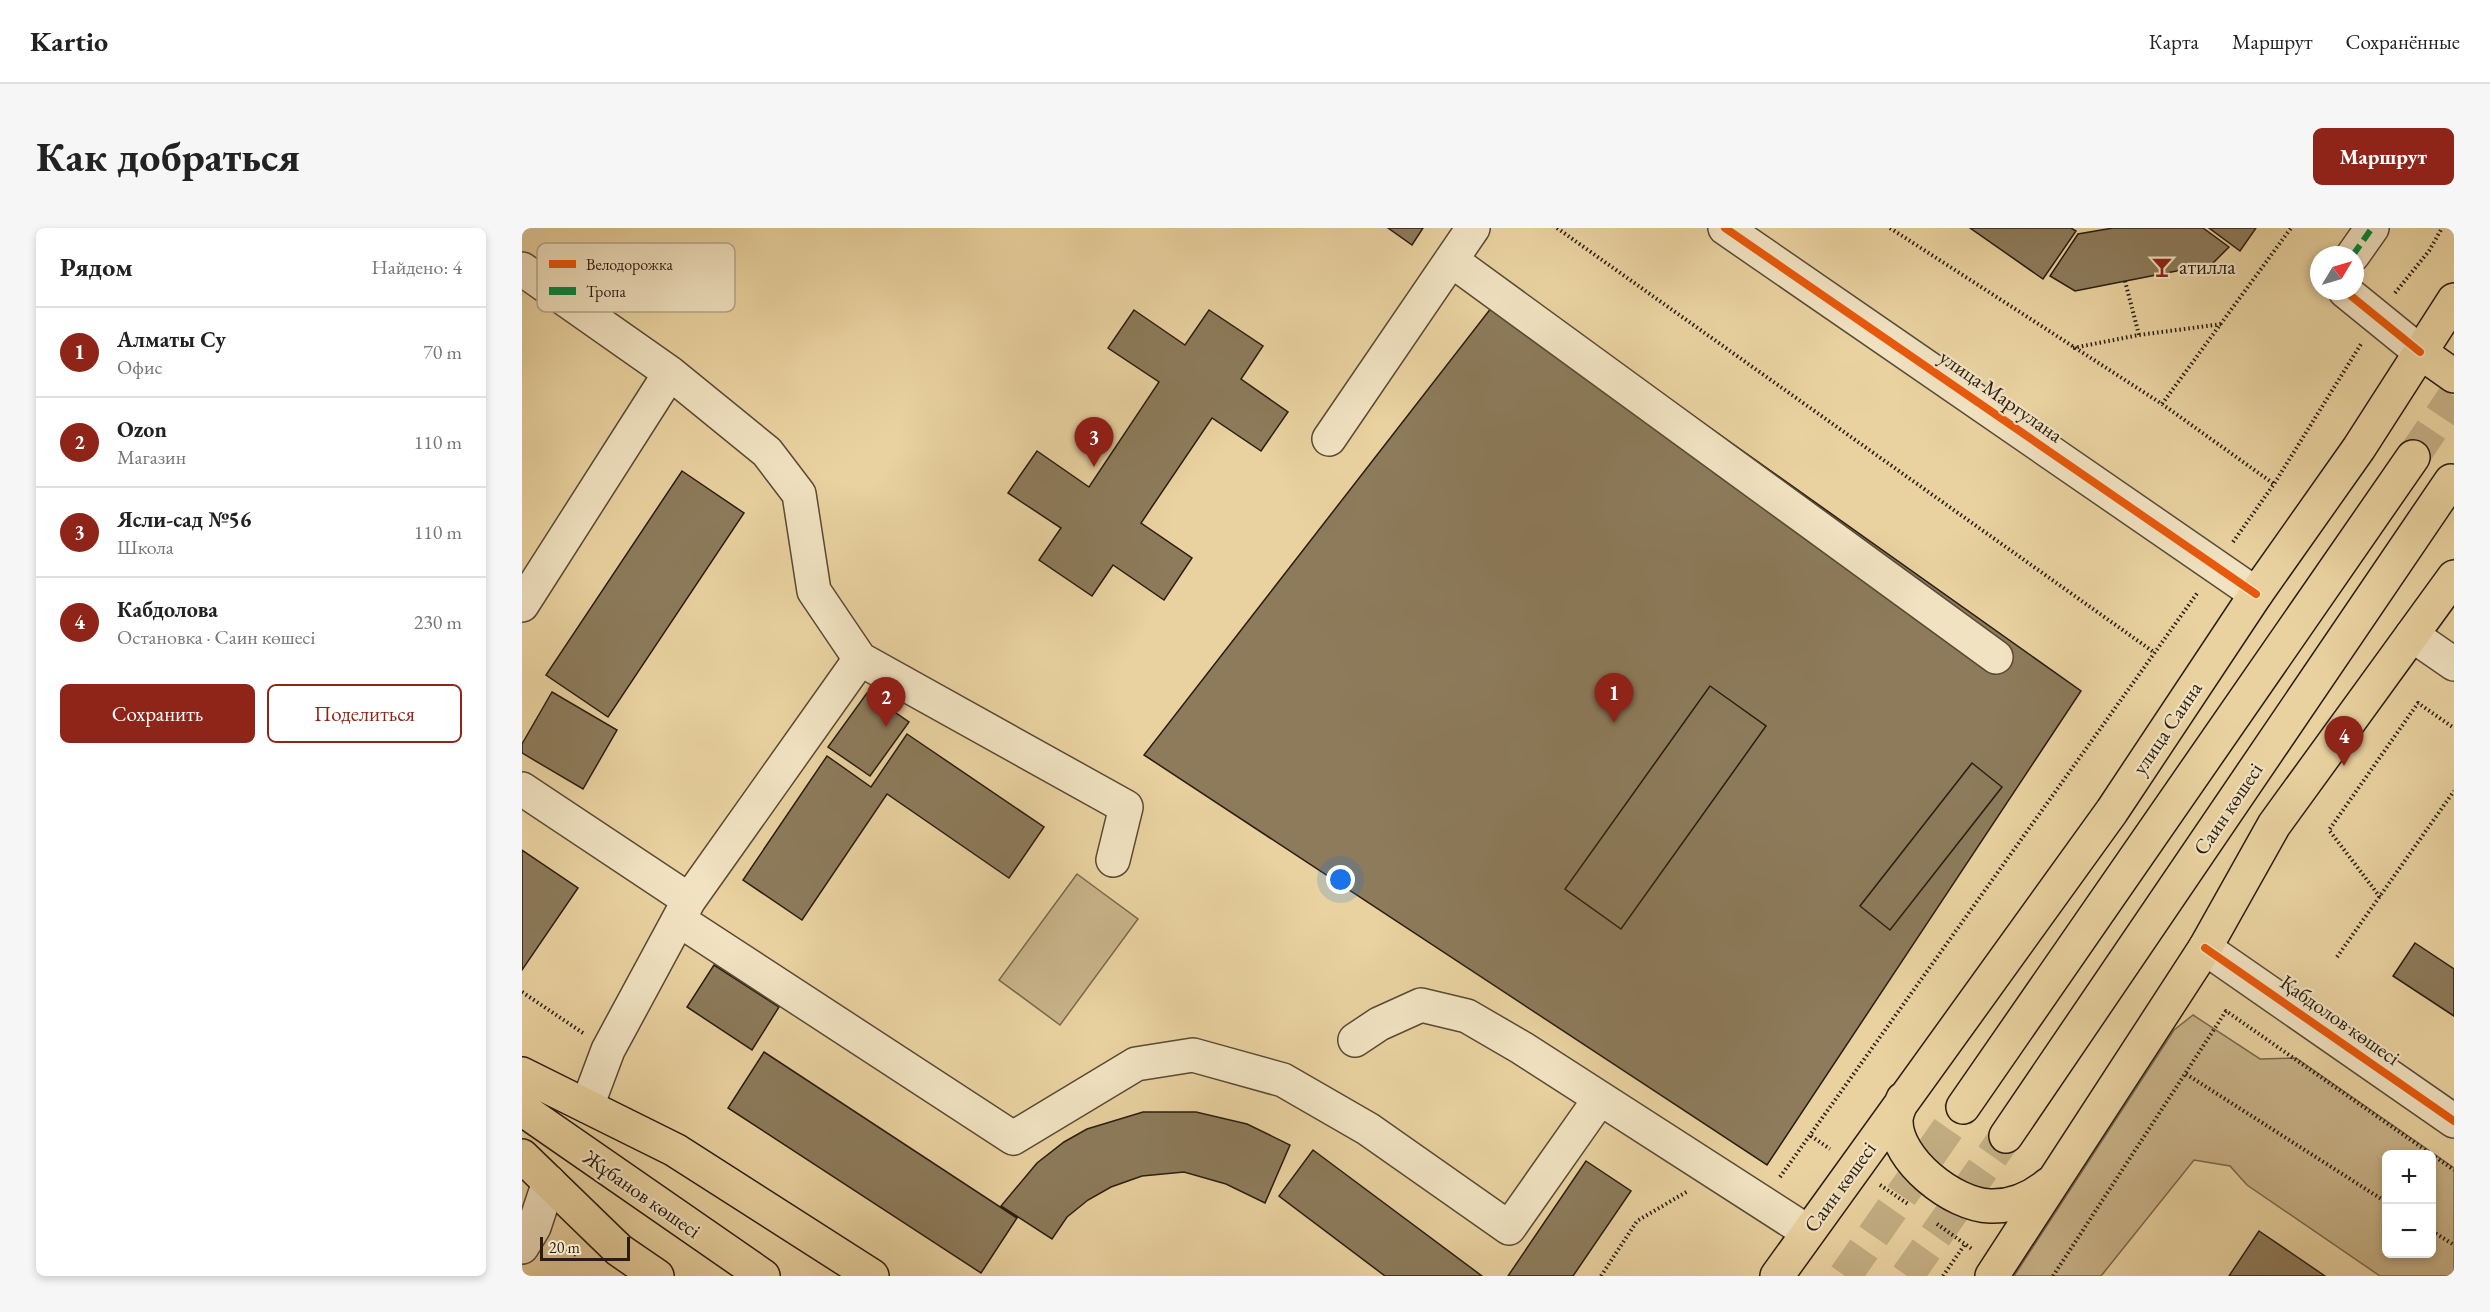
<!DOCTYPE html>
<html lang="ru">
<meta charset="utf-8">
<style>
body{margin:0;font-family:"EB Garamond",serif;background:#f6f6f6;color:#222}
.controls{position:absolute;right:18px;bottom:18px;display:grid;overflow:hidden;border-radius:9px;box-shadow:0 3px 9px #0003}
.controls button{width:54px;height:54px;display:grid;place-items:center;padding:0;border:0;border-bottom:2px solid #e0e0e0;background:#fff;color:#222;font:30px sans-serif}
.compass{position:absolute;left:1788px;top:18px;width:54px;height:54px;border-radius:50%;background:#fff;box-shadow:0 3px 9px #0003;rotate:52deg}
.scale{position:absolute;left:18px;bottom:15px;width:90px;box-sizing:border-box;padding-left:6px;border:3px solid #291d11;border-top:0;font-size:16px;line-height:21px;white-space:nowrap;color:#291d11;-webkit-text-stroke:4px #f1e2c1;paint-order:stroke}
.you{position:absolute;left:819px;top:652px;width:21px;height:21px;margin:-15px;border:4px solid #fff;border-radius:50%;background:#1a73e8;box-shadow:0 0 0 9px #1a73e833}
.badge{display:grid;place-items:center;width:39px;height:39px;border-radius:50%;background:#8f2418;color:#fff;font-size:20px;font-weight:700}
.pin{position:absolute;translate:-50% -50px;filter:drop-shadow(0 2px 3px #0008)}
.pin::after{content:'';position:absolute;top:32px;width:21px;height:18px;background:inherit;clip-path:polygon(0 0,100% 0,50% 100%)}
.list{margin:0;padding:0;list-style:none}
h2{display:flex;justify-content:space-between;align-items:center;height:78px;margin:0;padding:0 24px;font-size:26px}
h2 small{font-size:20px;font-weight:400;color:#767676}
.list li{display:grid;grid-template-columns:39px 1fr auto;gap:18px;align-items:center;box-sizing:border-box;height:90px;padding:0 24px;border-top:2px solid #e0e0e0}
.list b{display:block;font-size:22px;white-space:nowrap}
.list p{margin:0;font-size:20px;white-space:nowrap;color:#767676}
.list em{font-size:20px;font-style:normal;color:#767676}
.actions{display:flex;gap:12px;padding:18px 24px}
.actions a{flex:1;padding:14px 0;border:2px solid #8f2418;border-radius:9px;text-align:center;font-size:21px;color:#8f2418}
.actions .main{background:#8f2418;color:#fff}
.map{position:relative;flex:none;width:1932px;height:1048px;overflow:hidden;border-radius:9px}
header{display:flex;align-items:center;gap:36px;box-sizing:border-box;height:84px;padding:0 30px;background:#fff;border-bottom:2px solid #e0e0e0}
header strong{font-size:28px}
nav{display:flex;gap:33px;margin-inline-start:auto;font-size:21px}
.intro{display:flex;align-items:center;justify-content:space-between;box-sizing:border-box;height:144px;padding:0 36px}
h1{margin:0;font-size:42px}
.button{padding:15px 27px;border-radius:9px;background:#8f2418;color:#fff;font-size:21px;font-weight:700}
main{display:flex;gap:36px;padding:0 36px}
aside{flex:1;background:#fff;border-radius:9px;box-shadow:0 3px 9px #0003}
.map>svg:first-child{display:block}
</style>
<header>
<strong>Kartio</strong>
<nav><a>Карта</a><a>Маршрут</a><a>Сохранённые</a></nav>
</header>
<div class="intro"><h1>Как добраться</h1><a class="button">Маршрут</a></div>
<main>
<aside>
<h2>Рядом<small>Найдено: 4</small></h2>
<ul class="list">
<li><span class="badge">1</span><div><b>Алматы Су</b><p>Офис</p></div><em>70 m</em></li>
<li><span class="badge">2</span><div><b>Ozon</b><p>Магазин</p></div><em>110 m</em></li>
<li><span class="badge">3</span><div><b>Ясли-сад №56</b><p>Школа</p></div><em>110 m</em></li>
<li><span class="badge">4</span><div><b>Кабдолова</b><p>Остановка · Саин көшесі</p></div><em>230 m</em></li>
</ul>
<div class="actions"><a class="main">Сохранить</a><a>Поделиться</a></div>
</aside>
<div class="map">
<svg width="1932" height="1048" viewBox="0 0 1932 1048">
<rect width="100%" height="100%" fill="#e9d2a0"/>
<filter id="stains"><feTurbulence type="fractalNoise" baseFrequency=".00333" numOctaves="4"/><feColorMatrix values="0 0 0 0 .2 0 0 0 0 .09 0 0 0 0 .02 0 0 0 .5 -.17"/></filter>
<radialGradient id="worn" r=".72"><stop offset=".6" stop-color="#630" stop-opacity="0"/><stop offset="1" stop-color="#630" stop-opacity=".3"/></radialGradient>
<!-- green -->
<path fill="#c8b388" stroke="#78684c" stroke-width="1.5" fill-rule="evenodd" d="M555 646 616 691 538 797 477 752Z
M1671 787 1738 831 1774 830 1932 940V1048H1858L1725 957 1708 938 1672 932 1579 1048H1492L1652 802ZM1864 926H1910V1026H1864Z"/>
<!-- building -->
<path fill="#8d7b5b" stroke="#291d11" stroke-width="1.5" d="M866 0H901L890 17Z
M1448 0H1549L1554 3 1521 51Z
M1591 0H1681L1707 19 1690 36 1553 63 1528 48 1556 6Z
M1687 0H1734L1718 23Z
M987 57 1559 463 1245 937 622 527Z
M612 82 663 117 687 82 741 118 719 151 766 184 739 223 690 190 619 295 670 330 642 372 591 337 570 368 517 332 539 300 486 265 515 223 567 259 637 154 586 120Z
M160 243 222 285 86 489 24 447Z
M1188 458 1244 498 1099 701 1043 661Z
M30 464 95 502 61 561 0 525V516Z
M345 465 387 494 348 548 306 519Z
M385 506 522 599 487 650 365 566 280 692 221 652 305 528 349 559Z
M1450 535 1480 559 1368 702 1338 678Z
M0 622 56 660 0 742Z
M1893 715 1932 741V788L1871 748Z
M192 737 257 779 230 822 165 779Z
M242 824 495 990 459 1045 206 880Z
M621 884H674L725 896 768 917 743 975 704 956 662 944 620 948 589 959 566 972 545 989 530 1011 479 978 515 935 542 914 565 901Z
M791 922 960 1048H863L757 968Z
M1064 933 1109 963 1051 1048H986Z
M1737 1003 1803 1048H1707Z"/>
<g fill="none" stroke-linecap="round" stroke-linejoin="round">
<!-- major-tunnel -->
<path stroke="#c3ae83" stroke-width="33" stroke-dasharray="33 16" stroke-linecap="butt" d="M1891 229 1932 168
M1323 1048 1441 879
M1385 1048 1484 908"/>
<defs>
<path id="minor" d="M1203 0 1734 366
M1831 27 1850 0
M929 32 1474 429
M0 41 148 145 245 224 277 266 292 363 338 431 604 579 591 632
M1823 63 1898 124
M807 211 951 0
M0 377 148 145
M1890 407 1932 436
M0 561 167 672
M157 692 491 910 614 836 671 827 761 852 846 901 987 1000 1077 872
M1683 720 1932 893
M833 812 857 796 899 777 945 788 1000 820 1286 1004
M65 878 86 822 167 672 338 431
M0 1019 12 999 27 954"/>
<path id="major" d="M1898 124 1932 148
M0 846 153 922 350 1048
M1381 871C1378 878 1374 885 1374 893 1374 932 1431 977 1468 978 1491 979 1510 970 1527 956
M1441 879 1891 229
M0 881 241 1048
M1484 908 1929 253
M0 928 97 1022 135 1048
M1255 1048 1590 583 1734 366 1837 220 1932 72
M1470 1048 1683 720 1752 597 1932 349"/>
</defs>
<!-- minor casing -->
<use href="#minor" stroke="#594a35" stroke-width="36"/>
<!-- major casing -->
<use href="#major" stroke="#291d11" stroke-width="36"/>
<!-- path -->
<path stroke="#291d11" stroke-width="4" stroke-dasharray="1.5 3" stroke-linecap="butt" d="M1035 0 1633 425
M1368 0 1640 176 1752 256
M1603 53 1617 107
M1873 65 1907 23 1920 0
M1551 120 1617 107 1700 96
M1640 176 1769 0
M1711 314 1752 256 1839 116
M1858 669 1807 602 1896 475 1932 500
M1815 729 1932 563
M0 764 61 805
M1664 846 1864 974
M1289 908 1308 921
M1258 949 1676 364
M1358 957 1386 976
M1415 996 1450 1021
M1910 1003 1932 1017
M38 1016 54 1027
M1079 1048 1115 993 1166 963
M1421 1048 1443 1016
M1531 1048 1704 783 1932 942"/>
<!-- minor -->
<use href="#minor" stroke="#f1e2c1" stroke-width="33"/>
<!-- major -->
<use href="#major" stroke="#e9d2a0" stroke-width="33"/>
<!-- quiet -->
<path stroke="#00873e" stroke-width="6" stroke-dasharray="12 6" stroke-linecap="butt" d="M1831 27 1850 0"/>
<defs>
<path id="cycleway" d="M1203 0 1734 366
M1823 63 1898 124
M1683 720 1932 893"/>
</defs>
<!-- cycleway casing -->
<use href="#cycleway" stroke="#f1e2c1" stroke-width="11"/>
<!-- cycleway -->
<use href="#cycleway" stroke="#e8590c" stroke-width="8"/>
</g>
<!-- icons -->
<defs>
<symbol id="bar-bare" viewBox="-9 -9 18 18"><path d="M-6-5H6L.8 .8V4.5H3.5V6h-7V4.5H-.8V.8Z" fill="#8f2418" stroke="#f1e2c1" stroke-width="2.5" paint-order="stroke"/></symbol>
</defs>
<g fill-rule="evenodd">
<use href="#bar-bare" x="1625" y="24" width="30" height="30"/>
</g>
<g text-anchor="middle" stroke-width="4.5" stroke-linejoin="round" paint-order="stroke">
<!-- poi labels -->
<g font-size="21" fill="#291d11" stroke="#f1e2c1" text-anchor="start">
<text x="1657" y="46">атилла</text>
</g>
<!-- street labels -->
<g font-size="21" fill="#291d11" stroke="#f1e2c1">
<text transform="translate(1479 168) rotate(35)" y="7">улица Маргулана</text>
<text transform="translate(1645 500) rotate(-56)" y="7">улица Саина</text>
<text transform="translate(1706 581) rotate(-56)" y="7">Саин көшесі</text>
<text transform="translate(1818 792) rotate(35)" y="7">Қабдолов көшесі</text>
<text transform="translate(1318 959) rotate(-54)" y="7">Саин көшесі</text>
<text transform="translate(120 966) rotate(35)" y="7">Жұбанов көшесі</text>
</g>
</g>
<!-- legend -->
<rect x="15" y="15" width="198" height="69" rx="9" fill="#f1e2c1" stroke="#b5a78c" stroke-width="1.5"/>
<rect x="27" y="32" width="27" height="8" fill="#e8590c"/>
<rect x="27" y="59" width="27" height="8" fill="#00873e"/>
<g font-size="16" fill="#291d11">
<text x="64" y="42">Велодорожка</text>
<text x="64" y="69">Тропа</text>
</g>
<rect width="100%" height="100%" filter="url(#stains)"/>
<rect width="100%" height="100%" fill="url(#worn)"/>
</svg>
<div class="controls">
<button>+</button>
<button>−</button>
</div>
<svg class="compass" viewBox="-18 -18 36 36"><path d="M0-13l5 13h-10z" fill="#e53935"/><path d="M0 13l5-13h-10z" fill="#767676"/></svg>
<div class="scale">20 m</div>
<div class="you"></div>
<div class="pin badge" style="left:1092px;top:495px">1</div>
<div class="pin badge" style="left:364px;top:499px">2</div>
<div class="pin badge" style="left:572px;top:239px">3</div>
<div class="pin badge" style="left:1822px;top:538px">4</div>
</div>
</main>
